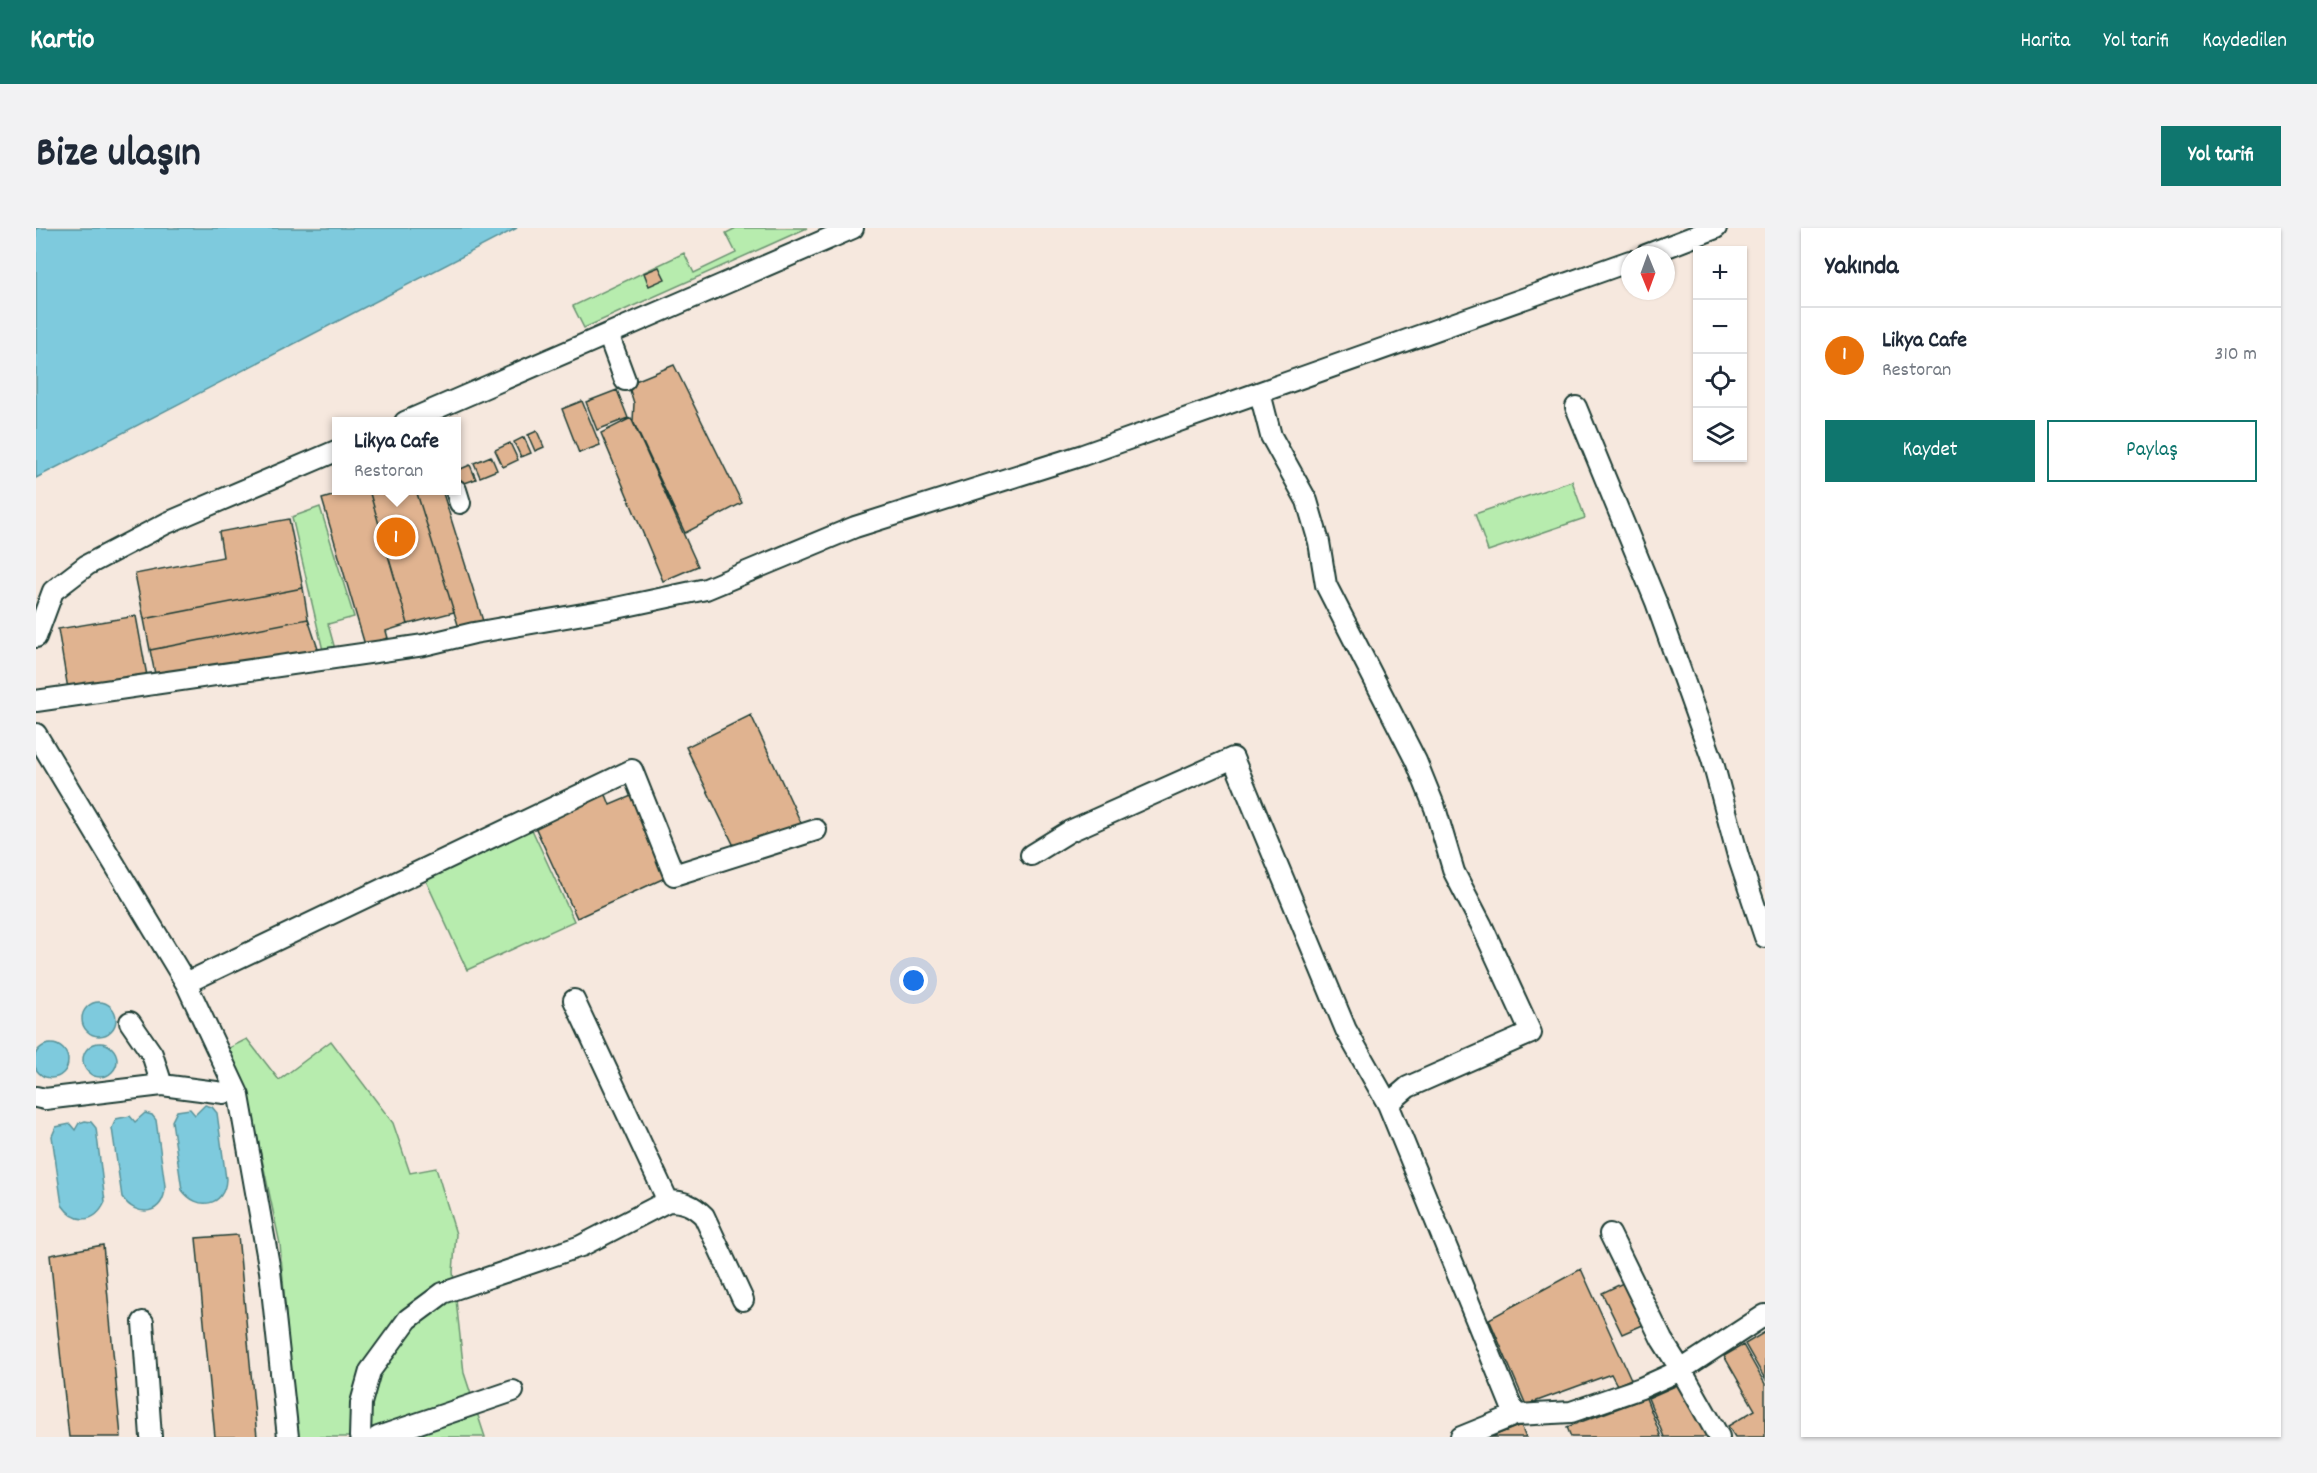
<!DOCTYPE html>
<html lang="tr">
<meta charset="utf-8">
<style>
body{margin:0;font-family:Dekko,sans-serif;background:#f2f2f3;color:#1f2937}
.controls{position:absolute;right:18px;top:18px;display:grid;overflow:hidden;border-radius:0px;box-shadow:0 2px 4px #0004}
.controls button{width:54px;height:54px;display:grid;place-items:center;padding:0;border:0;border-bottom:2px solid #e0e1e3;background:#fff;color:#1f2937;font:30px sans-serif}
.compass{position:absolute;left:1585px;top:18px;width:54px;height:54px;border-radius:50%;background:#fff;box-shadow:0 2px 4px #0004;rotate:179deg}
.you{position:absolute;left:878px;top:753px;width:21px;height:21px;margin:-15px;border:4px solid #fff;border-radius:50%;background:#1a73e8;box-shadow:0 0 0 9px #1a73e833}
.badge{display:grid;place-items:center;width:39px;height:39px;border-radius:50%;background:#0f766e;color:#fff;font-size:20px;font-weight:700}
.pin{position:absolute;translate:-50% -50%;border:3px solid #fff;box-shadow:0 2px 6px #0006}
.popup{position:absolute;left:296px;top:189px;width:129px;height:78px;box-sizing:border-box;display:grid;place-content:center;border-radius:0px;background:#fff;filter:drop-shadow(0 2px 4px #0005);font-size:20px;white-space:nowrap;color:#747a83}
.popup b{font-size:22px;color:#1f2937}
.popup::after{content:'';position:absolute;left:50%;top:100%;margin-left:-12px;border:12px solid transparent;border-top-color:#fff}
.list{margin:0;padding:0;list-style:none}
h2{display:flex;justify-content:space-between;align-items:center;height:78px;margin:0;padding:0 24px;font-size:26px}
h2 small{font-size:20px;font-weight:400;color:#747a83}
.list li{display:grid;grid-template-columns:39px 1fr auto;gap:18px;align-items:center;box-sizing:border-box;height:96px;padding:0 24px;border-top:2px solid #e0e1e3}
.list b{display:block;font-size:22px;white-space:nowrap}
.list p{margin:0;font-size:20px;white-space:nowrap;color:#747a83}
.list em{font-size:20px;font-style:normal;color:#747a83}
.actions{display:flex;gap:12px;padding:18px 24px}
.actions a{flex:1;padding:14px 0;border:2px solid #0f766e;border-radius:0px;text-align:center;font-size:21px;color:#0f766e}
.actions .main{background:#0f766e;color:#fff}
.icon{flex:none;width:33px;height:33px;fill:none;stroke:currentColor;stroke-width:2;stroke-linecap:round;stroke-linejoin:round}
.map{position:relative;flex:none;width:1729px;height:1209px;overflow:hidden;border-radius:0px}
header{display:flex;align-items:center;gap:36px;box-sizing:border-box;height:84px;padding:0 30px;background:#0f766e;color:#fff}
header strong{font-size:28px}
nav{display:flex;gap:33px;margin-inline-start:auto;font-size:21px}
.intro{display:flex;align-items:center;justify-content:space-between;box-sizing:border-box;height:144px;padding:0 36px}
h1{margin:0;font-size:42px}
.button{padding:15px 27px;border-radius:0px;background:#0f766e;color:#fff;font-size:21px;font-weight:700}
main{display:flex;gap:36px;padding:0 36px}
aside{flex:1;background:#fff;border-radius:0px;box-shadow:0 2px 4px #0004}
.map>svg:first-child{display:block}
</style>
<header>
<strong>Kartio</strong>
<nav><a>Harita</a><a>Yol tarifi</a><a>Kaydedilen</a></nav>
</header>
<div class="intro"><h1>Bize ulaşın</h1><a class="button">Yol tarifi</a></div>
<main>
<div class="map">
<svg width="1729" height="1209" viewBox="0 0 1729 1209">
<rect width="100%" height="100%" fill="#f6e8de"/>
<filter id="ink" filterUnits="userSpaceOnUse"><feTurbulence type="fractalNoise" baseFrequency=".0167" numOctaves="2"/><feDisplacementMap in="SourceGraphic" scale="12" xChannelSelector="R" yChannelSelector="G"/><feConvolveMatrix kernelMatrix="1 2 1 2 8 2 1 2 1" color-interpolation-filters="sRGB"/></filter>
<g filter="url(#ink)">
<!-- green -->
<path fill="#b7ecae" stroke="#6b9471" stroke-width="1.5" d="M700 0H771L548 100 537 78 648 25 658 45 700 25 690 5Z
M1536 253 1549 290 1452 323 1439 286Z
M284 279 318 389 292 396 300 425 288 427 256 289Z
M493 595 538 693 431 742 386 644Z
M211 811 243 852 295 813 357 895 374 945 400 940 420 1006 417 1044 428 1145 449 1209H260L244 1016 215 879 191 821Z"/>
<!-- water -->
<path fill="#7ecadd" stroke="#589299" stroke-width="1.5" d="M0 0H481L0 250Z
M46 791a17 17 0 1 1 34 0a17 17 0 1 1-34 0Z
M47 832a17 17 0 1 1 34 0a17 17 0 1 1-34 0Z
M-2 833a17 17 0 1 1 34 0a17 17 0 1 1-34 0Z
M169 877 176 879 181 885 190 951C189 979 161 983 146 962L136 893 141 883 154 881 159 887Z
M109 885 116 887 120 892 129 958C129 987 101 991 86 969L76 900 80 891 94 888 99 894Z
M49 893 55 894 60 900 69 974C59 996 39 996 26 977L16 908 20 899 34 896 39 902 43 895Z"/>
<!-- building -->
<path fill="#e0b390" stroke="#1f3d34" stroke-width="1.5" d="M623 39 629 51 613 58 608 45Z
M638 137 706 275 649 305 597 193 598 175 592 156Z
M581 162 592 190 561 202 550 174Z
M546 173 564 217 543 225 526 181Z
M595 190 662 338 627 353 565 205Z
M501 203 508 219 499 223 492 207Z
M488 209 495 225 485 229 478 214Z
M474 215 482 232 467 239 459 222Z
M455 228 461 242 444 249 438 235Z
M434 237 440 251 426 256 420 243Z
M316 262H333L372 396 350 403 352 410 329 417 286 271Z
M333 262H380L418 384 372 396Z
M380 262H406L447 393 423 400Z
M253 291 267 360 108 391 99 346 187 329 183 304Z
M267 360 272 391 114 422 108 391Z
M100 388 111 448 32 461 22 401Z
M272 391 283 424 119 446 114 422Z
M715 487 766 597 699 620 650 519Z
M567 559 574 577 600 566 633 648 541 690 496 592Z
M202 1007 221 1209H179L160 1010Z
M67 1017 85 1209H33L14 1027Z
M1545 1041 1595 1151 1581 1157 1575 1146 1490 1177 1453 1091Z
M1589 1054 1609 1096 1586 1106 1566 1065Z
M1729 1104V1151L1709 1116Z
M1707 1117 1729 1156V1209H1699L1692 1198 1719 1182 1688 1128Z
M1646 1155 1676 1209H1628L1612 1170Z
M1610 1170 1625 1209H1535L1531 1199Z
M1485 1197 1490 1209H1455Z"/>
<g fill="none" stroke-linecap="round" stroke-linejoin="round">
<defs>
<path id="minor" d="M1610 27 1680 0
M572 106 589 152
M1224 165 1235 208 1271 273 1283 314 1290 357 1380 533 1399 580 1418 644 1445 696 1495 805 1372 859 1352 876
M1540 179 1620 374 1676 531 1702 628 1729 709
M369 194 817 0
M420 262 424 275
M0 409 17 363 51 337 131 295 300 223
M0 473 388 417 438 405 576 381 670 361 819 299 1047 227 1594 33
M0 506 150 755 203 868 234 1043 252 1209
M995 627 1034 603 1197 530 1310 802 1352 876 1479 1187
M150 755 596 542 638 647 780 602
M538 772 632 973
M94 794 116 826 126 857
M0 869 9 871 126 857 188 865 200 863
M1574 1006 1626 1112 1645 1142 1683 1209
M107 1094 115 1209
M324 1209 325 1175 334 1143 372 1091 407 1065 545 1018 632 973C647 973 657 977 668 988L707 1072
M342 1209 477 1163
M1425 1209 1479 1187 1535 1184 1605 1160 1645 1142 1729 1087"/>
</defs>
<!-- minor casing -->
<use href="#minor" stroke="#1f3d34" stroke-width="24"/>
<!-- minor -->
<use href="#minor" stroke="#fff" stroke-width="20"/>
</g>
</g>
</svg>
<div class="controls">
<button>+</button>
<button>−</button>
<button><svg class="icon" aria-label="locate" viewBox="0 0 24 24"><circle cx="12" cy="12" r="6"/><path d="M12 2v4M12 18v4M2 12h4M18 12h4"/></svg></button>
<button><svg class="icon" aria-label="layers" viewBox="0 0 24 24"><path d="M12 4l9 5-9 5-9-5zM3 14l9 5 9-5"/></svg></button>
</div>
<svg class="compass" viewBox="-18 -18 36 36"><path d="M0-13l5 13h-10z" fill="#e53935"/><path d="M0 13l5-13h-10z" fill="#747a83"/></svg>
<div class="you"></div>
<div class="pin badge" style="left:360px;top:309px;background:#e8710a">1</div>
<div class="popup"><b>Likya Cafe</b>Restoran</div>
</div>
<aside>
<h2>Yakında<small></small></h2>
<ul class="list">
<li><span class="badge" style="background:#e8710a">1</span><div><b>Likya Cafe</b><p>Restoran</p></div><em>310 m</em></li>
</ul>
<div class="actions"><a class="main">Kaydet</a><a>Paylaş</a></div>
</aside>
</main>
